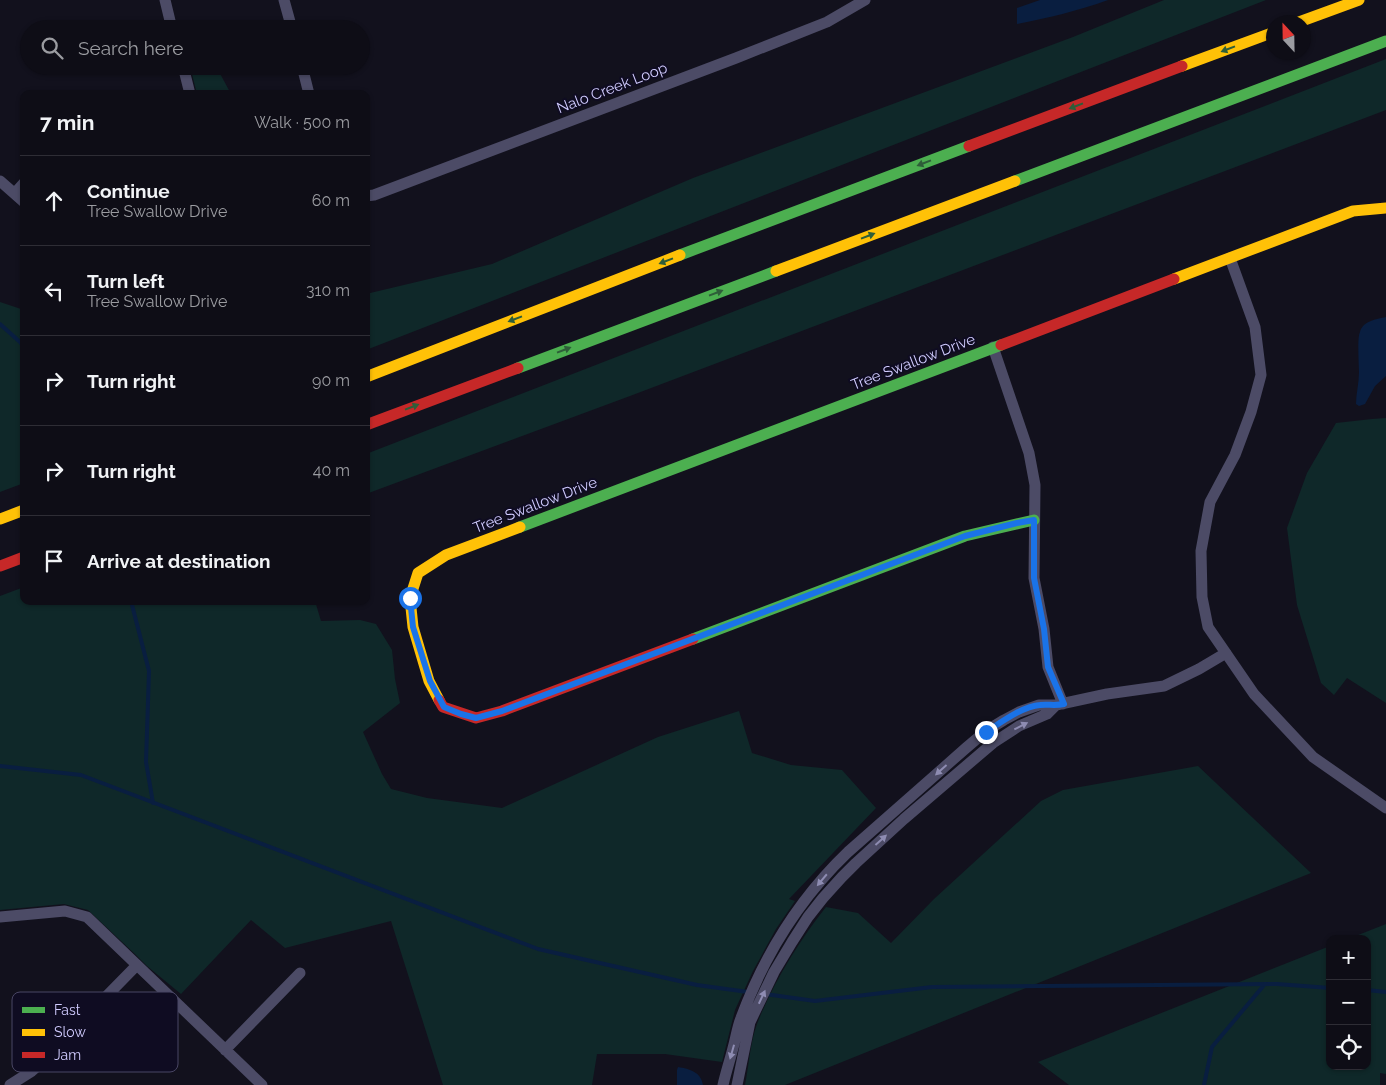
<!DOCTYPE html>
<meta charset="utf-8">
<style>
body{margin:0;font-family:Raleway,sans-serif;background:#1c1b23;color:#f1f3f6}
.controls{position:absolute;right:15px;bottom:15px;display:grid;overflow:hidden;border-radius:10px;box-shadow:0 1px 4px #0004}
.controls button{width:45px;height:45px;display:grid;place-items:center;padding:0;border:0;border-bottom:1px solid #2e2d35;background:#0e0d16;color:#f1f3f6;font:25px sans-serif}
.compass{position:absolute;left:1266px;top:15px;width:45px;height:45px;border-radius:50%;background:#0e0d16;box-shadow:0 1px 4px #0004;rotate:338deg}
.stop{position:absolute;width:15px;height:15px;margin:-11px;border:4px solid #1a73e8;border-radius:50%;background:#fff}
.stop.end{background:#1a73e8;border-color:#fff;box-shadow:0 1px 5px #0008}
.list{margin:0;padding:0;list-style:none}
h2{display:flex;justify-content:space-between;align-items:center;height:65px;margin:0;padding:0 20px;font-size:21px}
h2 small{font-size:16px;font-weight:400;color:#9b9ca1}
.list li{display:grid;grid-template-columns:32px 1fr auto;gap:15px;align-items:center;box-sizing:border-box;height:90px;padding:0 20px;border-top:1px solid #2e2d35}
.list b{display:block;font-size:19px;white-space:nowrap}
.list p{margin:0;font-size:16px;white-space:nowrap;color:#9b9ca1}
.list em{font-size:16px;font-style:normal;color:#9b9ca1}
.icon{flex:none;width:28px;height:28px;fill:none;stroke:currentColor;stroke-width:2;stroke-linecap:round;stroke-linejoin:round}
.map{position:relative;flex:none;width:1386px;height:1085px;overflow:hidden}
.search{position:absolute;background:#0e0d16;box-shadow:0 1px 4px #0004;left:20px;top:20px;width:350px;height:55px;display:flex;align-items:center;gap:12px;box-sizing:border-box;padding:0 18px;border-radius:28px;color:#9b9ca1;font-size:19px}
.panel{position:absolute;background:#0e0d16;box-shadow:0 1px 4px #0004;left:20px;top:90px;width:350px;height:515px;border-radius:10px}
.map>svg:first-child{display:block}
</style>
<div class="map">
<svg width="1386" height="1085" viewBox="0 0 1386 1085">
<rect width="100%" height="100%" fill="#12111d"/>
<!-- green -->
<path fill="#0f2829" d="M1164 0H1266L366 350V294L492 264 693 178 1073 37Z
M1386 59V110L630 396 366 494V454Z
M190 66H216L231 94H197Z
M0 302 24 310V483L0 492Z
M1386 418V703L1347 678 1334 695 1321 683 1297 605 1287 528 1307 473 1336 423 1372 419Z
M24 587V601H315L321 621 360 620 376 624 392 650 395 679 400 703 363 732 382 774 391 789 427 798 502 808 658 737 739 711 752 753 791 765 842 770 876 808 789 899 795 901 776 929 753 971 735 1010 722 1062 665 1054H597L592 1085H443L391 921 285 948 251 920 181 994 147 966 136 955 88 910 64 904 0 910V596Z
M1198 766 1311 873 785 1085H745C749 1065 750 1043 757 1024 773 983 799 941 826 907L858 913 891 943 934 899 1041 801 1063 790Z
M1386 924V1074L1380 1073V1085H1069L1038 1062 1330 946V1066H1367V939H1348Z"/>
<!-- water -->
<path fill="#091e40" d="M1040 0H1108C1078 11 1047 18 1017 24V8Z
M1386 317V376L1375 386 1365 404 1359 406 1356 404C1356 394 1359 383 1359 372 1359 364 1357 338 1360 332 1363 321 1376 319 1386 317Z
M678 1067C690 1069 701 1072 703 1085H677V1070Z"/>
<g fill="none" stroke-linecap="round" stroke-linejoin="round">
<!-- stream -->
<path stroke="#091e40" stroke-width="4" d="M0 324 20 342 24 347
M131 601 149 671 146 762 153 803
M0 766 81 775 538 949 697 985 748 992
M1367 990 1386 992
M765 994 815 1001 932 987 1277 984 1330 988
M1204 1085 1212 1047 1265 984"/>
<!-- street -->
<path stroke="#4c4b66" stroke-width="11" d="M165 0 172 29
M284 0 292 29
M183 66 190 94
M302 66 309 94
M0 181 24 202
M15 193 24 183
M366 196 374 195 736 58 827 22 865 0
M1230 258 1255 327 1261 375 1251 412 1235 455 1210 502 1201 551 1202 597 1208 627 1254 694 1313 757 1386 808
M993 347 1029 453 1035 485 1034 578 1044 629 1048 667 1063 704
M0 917 65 911 87 917 262 1085
M225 1050 300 973
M10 1085 32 1071 41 1063 137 965
M723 1085C726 1072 730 1060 733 1048 736 1038 737 1028 741 1018 764 956 800 898 848 852L966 748 986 731 1004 720 1019 712 1039 705H1056L1107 694 1164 686 1199 669 1226 653
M737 1085 750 1022 774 972 792 942 808 917 823 898 842 877 856 863 904 819 993 743 1019 726 1047 714 1056 705"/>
<!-- fast -->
<path stroke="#4caf50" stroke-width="11" d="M1015 181 1386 41
M680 255 969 146
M518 368 776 271
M520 527 1001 345
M693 639 965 536 1034 520"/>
<!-- slow -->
<path stroke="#ffc107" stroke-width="11" d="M1299 22 1359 0
M1182 66 1274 32
M776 271 1015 181
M1174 279 1353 211 1386 208
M366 377 680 255
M0 519 24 510
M439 700 429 681 413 627 410 598 418 573 446 555 520 527"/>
<!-- jam -->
<path stroke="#c62828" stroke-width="11" d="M969 146 1182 66
M1001 345 1174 279
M366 425 518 368
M0 566 24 557
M439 700 443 707 476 718 502 711 693 639"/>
</g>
<!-- one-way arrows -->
<defs><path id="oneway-solid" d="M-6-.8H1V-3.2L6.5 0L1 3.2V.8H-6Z" transform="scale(1.25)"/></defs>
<g fill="#2e5e39">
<use href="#oneway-solid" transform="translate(1228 49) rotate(159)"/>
<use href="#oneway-solid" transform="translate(1076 106) rotate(159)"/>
<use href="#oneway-solid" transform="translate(924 163) rotate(159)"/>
<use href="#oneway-solid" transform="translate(868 236) rotate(-21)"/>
<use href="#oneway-solid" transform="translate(666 261) rotate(159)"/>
<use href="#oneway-solid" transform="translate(716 293) rotate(-21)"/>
<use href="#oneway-solid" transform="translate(515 319) rotate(159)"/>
<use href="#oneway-solid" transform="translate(564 350) rotate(-21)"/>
<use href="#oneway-solid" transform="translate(412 407) rotate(-21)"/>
</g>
<g fill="#8e8cb2">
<use href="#oneway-solid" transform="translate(1021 726) rotate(-27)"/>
<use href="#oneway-solid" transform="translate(941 770) rotate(138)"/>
<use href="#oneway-solid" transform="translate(881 840) rotate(-42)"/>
<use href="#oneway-solid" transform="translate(822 880) rotate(130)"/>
<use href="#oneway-solid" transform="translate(762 997) rotate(-65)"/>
<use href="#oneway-solid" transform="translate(732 1052) rotate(106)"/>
</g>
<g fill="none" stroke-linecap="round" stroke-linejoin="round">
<!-- route -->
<path stroke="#1a73e8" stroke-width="6" d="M410 598 413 627 430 681 444 707 461 714 476 718 502 711 965 536 1017 523 1034 520V578L1044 629 1048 667 1064 704C1055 706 1048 704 1040 705 1023 706 1000 723 986 732"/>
</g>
<g text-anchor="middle" stroke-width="4" stroke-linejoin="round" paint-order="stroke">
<!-- street labels -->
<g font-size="15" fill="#d1ccff" stroke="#0f0c22">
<text transform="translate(612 88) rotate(-21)" y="5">Nalo Creek Loop</text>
<text transform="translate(913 362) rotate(-21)" y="5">Tree Swallow Drive</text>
<text transform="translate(535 505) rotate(-21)" y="5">Tree Swallow Drive</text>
</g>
</g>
<!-- legend -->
<rect x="12" y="992" width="166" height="80" rx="8" fill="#0f0c22" stroke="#494664" stroke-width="1"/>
<rect x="22" y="1007" width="23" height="6" fill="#4caf50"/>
<rect x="22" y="1029" width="23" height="7" fill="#ffc107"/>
<rect x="22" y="1052" width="23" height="6" fill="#c62828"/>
<g font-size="14" fill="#d1ccff">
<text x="54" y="1015">Fast</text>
<text x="54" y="1037">Slow</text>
<text x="54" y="1060">Jam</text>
</g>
</svg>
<div class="controls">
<button>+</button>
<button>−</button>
<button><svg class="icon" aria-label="locate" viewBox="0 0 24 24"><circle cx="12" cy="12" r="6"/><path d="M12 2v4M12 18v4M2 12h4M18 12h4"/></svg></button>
</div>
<svg class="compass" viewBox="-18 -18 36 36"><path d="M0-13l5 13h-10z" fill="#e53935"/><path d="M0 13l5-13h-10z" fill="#9b9ca1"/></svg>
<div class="stop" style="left:410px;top:598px"></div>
<div class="stop end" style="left:986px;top:732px"></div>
<div class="search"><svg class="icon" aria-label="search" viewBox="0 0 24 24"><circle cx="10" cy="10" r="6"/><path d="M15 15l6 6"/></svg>Search here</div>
<section class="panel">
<h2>7 min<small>Walk · 500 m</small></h2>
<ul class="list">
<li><svg class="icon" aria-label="ahead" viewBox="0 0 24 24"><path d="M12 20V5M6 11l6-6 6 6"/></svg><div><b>Continue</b><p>Tree Swallow Drive</p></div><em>60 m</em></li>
<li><svg class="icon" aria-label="left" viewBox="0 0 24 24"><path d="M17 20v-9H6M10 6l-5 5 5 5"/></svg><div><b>Turn left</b><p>Tree Swallow Drive</p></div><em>310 m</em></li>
<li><svg class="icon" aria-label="right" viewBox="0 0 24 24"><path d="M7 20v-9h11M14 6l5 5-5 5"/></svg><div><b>Turn right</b></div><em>90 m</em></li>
<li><svg class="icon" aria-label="right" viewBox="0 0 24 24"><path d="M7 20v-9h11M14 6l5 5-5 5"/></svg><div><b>Turn right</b></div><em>40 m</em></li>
<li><svg class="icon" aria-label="arrive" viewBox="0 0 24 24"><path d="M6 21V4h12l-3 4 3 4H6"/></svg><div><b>Arrive at destination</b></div></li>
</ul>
</section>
</div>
